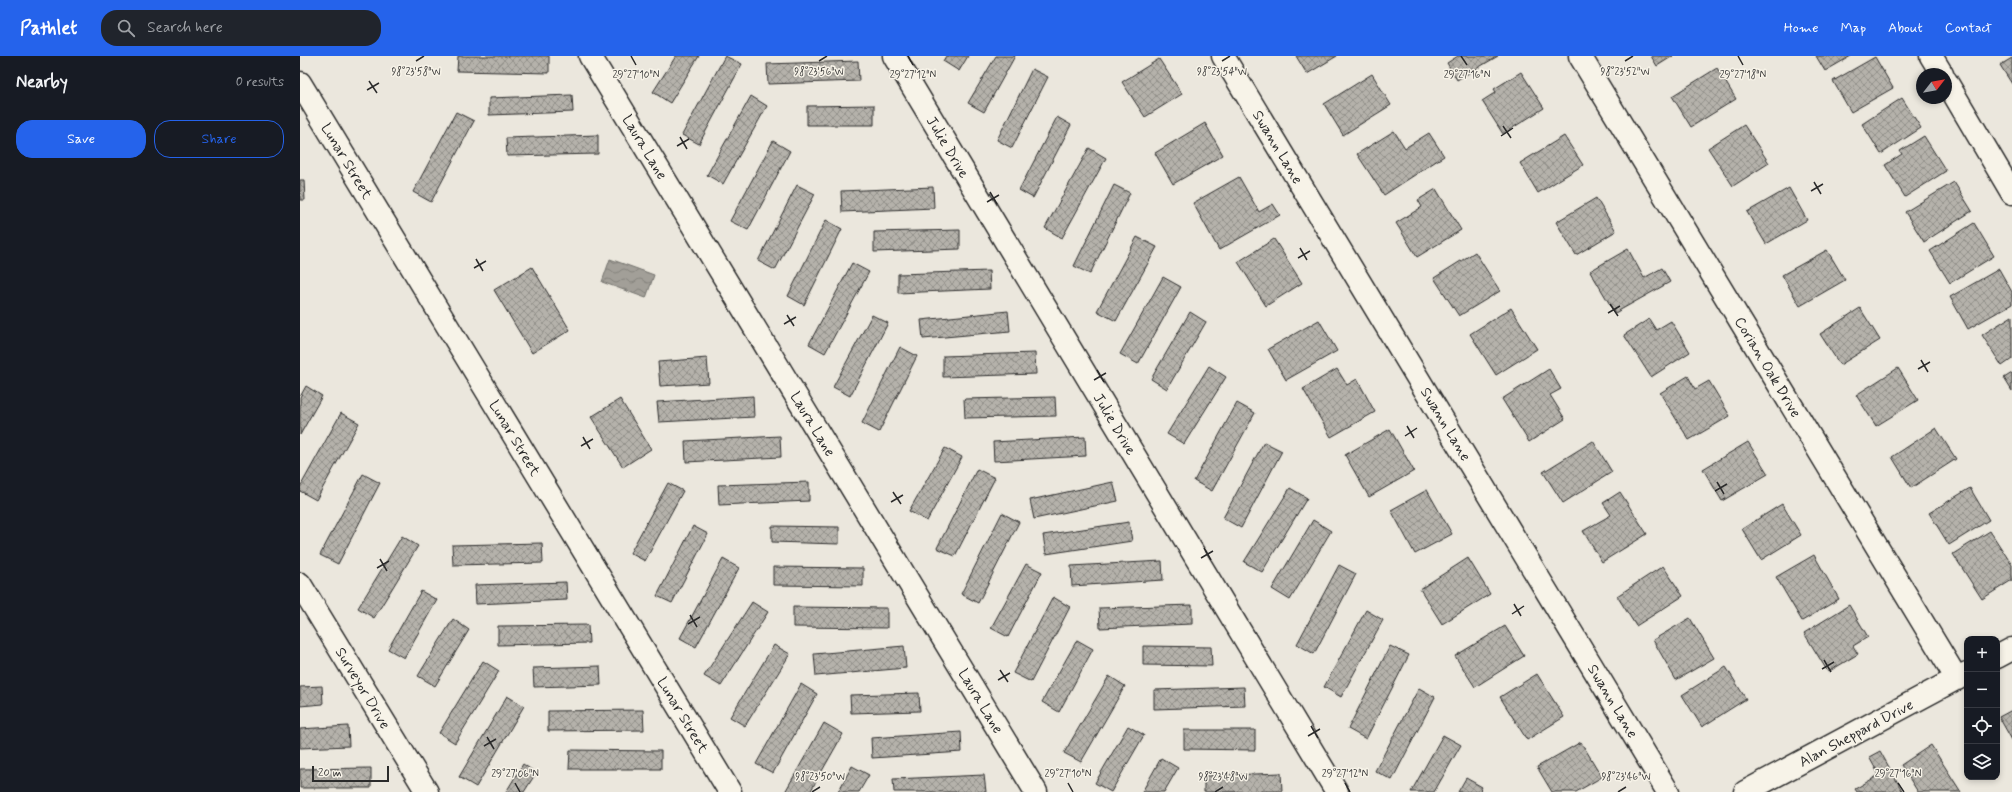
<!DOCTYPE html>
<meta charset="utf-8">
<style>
body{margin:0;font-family:Mynerve,sans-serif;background:#20242c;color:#f1f3f6}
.controls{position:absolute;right:12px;bottom:12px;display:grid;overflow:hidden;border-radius:8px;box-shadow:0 2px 6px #0003}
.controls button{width:36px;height:36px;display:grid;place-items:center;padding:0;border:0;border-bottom:1px solid #363941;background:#171b24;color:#f1f3f6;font:20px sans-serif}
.compass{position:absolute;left:1616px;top:12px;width:36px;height:36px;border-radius:50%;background:#171b24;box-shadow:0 2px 6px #0003;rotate:59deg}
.scale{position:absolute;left:12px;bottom:10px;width:77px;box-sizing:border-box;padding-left:4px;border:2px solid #2b2b2b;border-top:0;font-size:11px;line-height:14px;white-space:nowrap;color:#2b2b2b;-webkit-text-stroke:3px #f7f3e8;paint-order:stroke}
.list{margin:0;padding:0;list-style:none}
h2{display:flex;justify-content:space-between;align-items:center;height:52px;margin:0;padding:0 16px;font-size:17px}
h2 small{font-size:13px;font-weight:400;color:#9ea1a6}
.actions{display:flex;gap:8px;padding:12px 16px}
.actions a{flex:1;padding:9px 0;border:1px solid #2563eb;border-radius:16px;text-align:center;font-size:14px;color:#2563eb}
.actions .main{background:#2563eb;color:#fff}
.icon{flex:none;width:22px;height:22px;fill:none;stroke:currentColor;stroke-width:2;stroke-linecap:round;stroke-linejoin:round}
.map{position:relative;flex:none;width:1712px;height:736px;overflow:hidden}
header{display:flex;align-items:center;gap:24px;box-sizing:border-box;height:56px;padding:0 20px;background:#2563eb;color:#fff}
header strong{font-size:19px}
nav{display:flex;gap:22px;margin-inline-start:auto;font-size:14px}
.search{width:280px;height:36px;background:#20242c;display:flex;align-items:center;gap:10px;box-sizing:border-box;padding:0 14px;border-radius:16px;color:#9ea1a6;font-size:15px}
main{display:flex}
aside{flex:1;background:#171b24}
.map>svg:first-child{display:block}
</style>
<header>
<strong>Pathlet</strong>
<div class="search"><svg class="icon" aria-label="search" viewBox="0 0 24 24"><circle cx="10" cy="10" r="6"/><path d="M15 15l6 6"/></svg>Search here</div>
<nav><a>Home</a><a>Map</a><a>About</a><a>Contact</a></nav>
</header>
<main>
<aside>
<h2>Nearby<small>0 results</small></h2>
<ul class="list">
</ul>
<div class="actions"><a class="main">Save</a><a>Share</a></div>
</aside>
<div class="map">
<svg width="1712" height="736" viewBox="0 0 1712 736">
<defs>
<pattern id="water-waves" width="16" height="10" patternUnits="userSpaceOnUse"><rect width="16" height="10" fill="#a29f98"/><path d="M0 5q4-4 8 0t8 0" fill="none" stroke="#84827c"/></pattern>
<pattern id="building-cross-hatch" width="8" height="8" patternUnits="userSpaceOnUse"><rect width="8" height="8" fill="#b5b2ab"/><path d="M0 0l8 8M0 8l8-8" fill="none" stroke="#93918b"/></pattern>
</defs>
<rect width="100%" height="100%" fill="#ebe7dd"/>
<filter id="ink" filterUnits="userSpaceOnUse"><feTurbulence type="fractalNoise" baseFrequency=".025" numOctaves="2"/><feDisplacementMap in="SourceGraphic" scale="8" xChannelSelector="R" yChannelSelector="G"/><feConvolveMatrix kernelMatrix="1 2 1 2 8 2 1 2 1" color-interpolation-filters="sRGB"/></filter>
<g filter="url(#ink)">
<!-- water -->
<path fill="url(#water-waves)" stroke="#72716c" d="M310 203 354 219 346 242 302 226Z"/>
<!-- building -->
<path fill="url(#building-cross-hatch)" stroke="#2b2b2b" d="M158 0H249V17L157 15Z
M376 0H399L370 47 353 36Z
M425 0 442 8 399 88 382 79Z
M646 0H668L659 15 643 5Z
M696 0H715L684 56 668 47Z
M996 0H1037L1007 18Z
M1158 0H1198L1157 24 1147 7Z
M1351 0H1373L1357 10Z
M1516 0H1551L1525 15Z
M1575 1 1593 32 1551 56 1533 25Z
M1712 2V28L1700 9Z
M859 3 882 38 845 61 822 26Z
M558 5 559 25 468 28 467 8Z
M1417 12 1436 43 1391 71 1372 40Z
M732 13 748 21 712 92 697 84Z
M1221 16 1244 52 1203 78 1182 45 1196 36 1194 33Z
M1072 18 1091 49 1043 79 1024 48Z
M272 39 273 56 189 59V42Z
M451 40 467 50 423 128 407 119Z
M1602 42 1621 72 1581 98 1562 68Z
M574 49V69H507V50Z
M156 56 174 65 131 146 113 136Z
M757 61 771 69 733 142 719 134Z
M905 67 923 99 873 128 855 97Z
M1444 69 1469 107 1433 130 1408 92Z
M1094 75 1105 92 1129 77 1144 100 1084 139 1057 98Z
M298 79V98L207 100 206 82Z
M1264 80 1283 109 1238 137 1220 107Z
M1624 80 1646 115 1605 141 1585 109 1602 98 1600 95Z
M473 85 490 95 448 174 430 165Z
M789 92 806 102 762 182 745 172Z
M939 121 959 156 973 148 980 159 919 194 893 147Z
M0 124H4L5 144H0Z
M1654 126 1672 155 1624 186 1605 156Z
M497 129 515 138 475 214 458 205Z
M814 129 830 137 790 218 774 210Z
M633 131 634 152 542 156 541 135Z
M1489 132 1507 164 1466 188 1447 156Z
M1136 133 1161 174 1117 201 1096 167 1122 151 1118 144Z
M1296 142 1316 175 1276 199 1256 166Z
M526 164 542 173 504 249 488 240Z
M1674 167 1694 200 1650 227 1630 195Z
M660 174V193L574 196V176Z
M837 181 857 191 816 265 797 255Z
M974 183 1002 227 966 250 938 206Z
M1328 193 1344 222 1362 212 1370 226 1315 257 1290 215Z
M1527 194 1545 224 1500 250 1482 219Z
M1175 196 1200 235 1159 260 1134 222Z
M552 207 569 216 525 297 509 288Z
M232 211 270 274 232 297 194 234Z
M1699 213 1712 236V248L1668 273 1650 241Z
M689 215 690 233 598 237V218Z
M863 221 881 231 838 308 820 298Z
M1211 252 1237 293 1196 319 1170 278Z
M1560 252 1580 284 1540 309 1520 278Z
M708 255 710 275 623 283 621 264Z
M890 256 906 266 867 333 851 323Z
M572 259 588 267 550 340 533 331Z
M1712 260V303L1702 310 1682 279Z
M1349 263 1356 274 1371 265 1390 296 1351 321 1324 279Z
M1019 264 1037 295 986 324 968 293Z
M600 291 617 300 579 376 562 367Z
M735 297 736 318 643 321V300Z
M407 302 409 327 360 330 358 306Z
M909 310 926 321 884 388 867 378Z
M1598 312 1618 344 1576 370 1556 339Z
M1037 313 1047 329 1057 323 1075 356 1031 381 1003 333Z
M1249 313 1261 333 1250 339 1265 363 1229 386 1202 343Z
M1712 317V335L1704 322Z
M1388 320 1395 333 1409 325 1430 360 1389 384 1360 337Z
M6 330 22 340 0 379V341Z
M453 340 454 361 359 366 357 346Z
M755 341 756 360 665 362 664 343Z
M320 343 351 393 323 411 291 361Z
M937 347 955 357 912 435 894 425Z
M41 357 59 367 16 444 0 435V431Z
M1636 372 1656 403 1611 432 1592 401Z
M1090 373 1114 415 1069 441 1045 399Z
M480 380 481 401 386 406 385 385Z
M785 381 786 400 694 405 693 386Z
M1293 385 1312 416 1263 447 1243 416Z
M964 386 982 395 941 472 923 462Z
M1448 386 1468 418 1422 445 1403 413Z
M645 392 662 401 627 465 609 455Z
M677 413 695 422 655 500 637 492Z
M63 418 80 427 38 508 20 499Z
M509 426V445L419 449 418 429Z
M813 426 818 445 734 463 730 444Z
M368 427 383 435 345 505 330 497Z
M990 432 1007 442 962 516 944 506Z
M1670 432 1689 464 1649 489 1629 457Z
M1127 434 1152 478 1115 498 1091 454Z
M1320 436 1347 478 1302 506 1283 475 1311 459 1303 447Z
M1482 448 1501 479 1461 504 1442 473Z
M702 457 719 466 678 547 661 538Z
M1013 464 1031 475 990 544 972 533Z
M829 466 832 485 746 498 743 479Z
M393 470 408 478 372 547 357 540Z
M472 470 539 471V488L472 486Z
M1690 475 1712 509V524L1682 543 1653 498Z
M102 480 118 490 74 562 58 552Z
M242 487 243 507 153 509 152 489Z
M1514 499 1539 543 1502 565 1476 521Z
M1168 502 1190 538 1142 568 1120 533Z
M423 503 439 512 396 591 380 582Z
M862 505 863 524 772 530 771 510Z
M726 508 742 516 708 581 691 572Z
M1039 509 1056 518 1014 598 997 588Z
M1363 510 1383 540 1336 570 1317 540Z
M473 511 563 512V530L473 529Z
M266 526 267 544 176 548 175 529Z
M121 535 137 544 104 602 88 593Z
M753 541 770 551 731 626 713 617Z
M452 546 468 556 421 630 404 620Z
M892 549V568L800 572 799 552Z
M1549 549 1568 581 1553 590 1558 598 1528 616 1504 577Z
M493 551 587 552V572L493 571Z
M1066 554 1083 564 1041 641 1024 631Z
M1390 562 1414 602 1376 624 1353 584Z
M153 563 169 574 135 630 118 620Z
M288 569 289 587 198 589V570Z
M1205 570 1224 600 1175 631 1155 600Z
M777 584 793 593 759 656 742 646Z
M474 589 490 598 445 670 430 661Z
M604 590 606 612 516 620 514 598Z
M843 590 911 591 912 610 843 609Z
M1090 590 1109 599 1066 683 1048 673Z
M183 605 199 615 155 687 139 677Z
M300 610 301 629 234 631 233 612Z
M1426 611 1446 643 1402 671 1382 639Z
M1237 618 1264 661 1227 684 1200 641Z
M809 620 825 630 781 706 764 697Z
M501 628 517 638 473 717 456 708Z
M22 630 23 648 0 650V631Z
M944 631 945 650 854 653V634Z
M1119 632 1135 641 1092 724 1075 715Z
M619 637 620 655 551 657 550 639Z
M207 640 224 650 176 731 159 721Z
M343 654 344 674 248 675V655Z
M1712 654V684L1699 661Z
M524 667 543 678 510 736H485Z
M48 670 49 690 0 692V673Z
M828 670 844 679 811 736 795 727Z
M884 674H955V694L884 693Z
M661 676 662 696 572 702 571 682Z
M1143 679 1161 689 1134 736H1111Z
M1281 686 1302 721 1276 736H1252L1237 711Z
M1631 689 1661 736H1618L1601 709Z
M270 694 361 695V713H269Z
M1580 695 1603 736H1557L1555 733 1579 719 1569 701Z
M861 702 878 712 864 736H842Z
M223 708 236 717 224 736H206Z
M552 710 569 719 559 736H538Z
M71 712V732H0V713Z
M981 717 982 735 904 736V720Z
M684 719 686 736H594L593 723Z
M1166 722 1182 731 1179 736H1158Z"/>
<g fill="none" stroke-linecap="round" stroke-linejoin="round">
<defs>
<path id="street" d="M290 0 736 736
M594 0 1037 736
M923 0 1368 736
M1280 0 1657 623
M1631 0 1642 18
M1646 25 1712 137
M0 27 430 736
M0 528 127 736
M1697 601 1712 593
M1445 736 1667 617"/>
</defs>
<!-- street casing -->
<use href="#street" stroke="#2b2b2b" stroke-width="25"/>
<!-- street -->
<use href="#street" stroke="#f7f3e8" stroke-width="22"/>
</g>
</g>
<!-- ticks -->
<path fill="none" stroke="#2b2b2b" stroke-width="1.5" d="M331 0 336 9M608 0 613 9M1161 0 1167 9M1438 0 1443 9M116 5 124 0M519 5 527 0M922 5 930 0M1325 5 1333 0M69 25 77 37M67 34 79 27M1203 70 1211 82M1201 80 1213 72M380 81 387 93M377 90 389 83M1514 126 1521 138M1511 135 1523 128M690 136 697 148M687 146 699 139M1000 192 1007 204M998 202 1010 195M176 203 183 215M174 212 186 205M1310 248 1318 260M1308 257 1320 250M487 259 494 270M484 268 496 261M1621 304 1628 316M1618 313 1630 306M797 314 804 326M794 324 806 317M1107 370 1114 382M1105 380 1117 372M283 381 290 393M281 390 293 383M1417 426 1424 438M1415 435 1427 428M593 436 601 448M591 446 603 439M904 492 911 504M901 502 913 495M80 503 87 515M77 512 89 505M1214 548 1221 560M1212 558 1224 550M390 559 397 571M388 568 400 561M1524 604 1531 616M1522 613 1534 606M700 614 708 626M698 624 710 617M1011 670 1018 682M1008 680 1020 673M187 681 194 693M184 690 196 683M215 727 220 736M768 727 773 736M1045 727 1050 736M1598 727 1604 736M512 736 520 731M915 736 923 731M1318 736 1326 731"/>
<g text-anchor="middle" stroke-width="3" stroke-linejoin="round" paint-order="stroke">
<!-- street labels -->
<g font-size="15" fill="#2b2b2b" stroke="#f7f3e8">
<text transform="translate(345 91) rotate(59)" y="5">Laura Lane</text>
<text transform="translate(648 91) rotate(59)" y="5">Julie Drive</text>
<text transform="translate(978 91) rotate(59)" y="5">Swann Lane</text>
<text transform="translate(47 105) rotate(59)" y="5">Lunar Street</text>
<text transform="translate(1468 311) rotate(59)" y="5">Corian Oak Drive</text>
<text transform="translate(513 368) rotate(59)" y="5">Laura Lane</text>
<text transform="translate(815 368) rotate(59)" y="5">Julie Drive</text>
<text transform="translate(1146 368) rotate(59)" y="5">Swann Lane</text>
<text transform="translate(215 382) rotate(59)" y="5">Lunar Street</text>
<text transform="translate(63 632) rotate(59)" y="5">Surveyor Drive</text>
<text transform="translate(681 645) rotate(59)" y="5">Laura Lane</text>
<text transform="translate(1313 645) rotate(59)" y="5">Swann Lane</text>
<text transform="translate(383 659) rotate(59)" y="5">Lunar Street</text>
<text transform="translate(1556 677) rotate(-28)" y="5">Alan Sheppard Drive</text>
</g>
</g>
<g font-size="10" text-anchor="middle" fill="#2b2b2b" stroke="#f7f3e8" stroke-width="3" stroke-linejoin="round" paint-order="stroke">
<text x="519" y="19">98°23'56"W</text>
<text x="116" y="19">98°23'58"W</text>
<text x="922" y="19">98°23'54"W</text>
<text x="1325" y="19">98°23'52"W</text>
<text x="336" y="22">29°27'10"N</text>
<text x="613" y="22">29°27'12"N</text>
<text x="1167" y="22">29°27'16"N</text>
<text x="1443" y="22">29°27'18"N</text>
<text x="215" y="721">29°27'06"N</text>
<text x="768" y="721">29°27'10"N</text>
<text x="1045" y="721">29°27'12"N</text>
<text x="1598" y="721">29°27'16"N</text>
<text x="520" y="724">98°23'50"W</text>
<text x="923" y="724">98°23'48"W</text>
<text x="1326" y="724">98°23'46"W</text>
</g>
</svg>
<div class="controls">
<button>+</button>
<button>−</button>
<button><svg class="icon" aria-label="locate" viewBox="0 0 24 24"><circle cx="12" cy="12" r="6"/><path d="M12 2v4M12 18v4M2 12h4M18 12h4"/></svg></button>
<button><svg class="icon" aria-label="layers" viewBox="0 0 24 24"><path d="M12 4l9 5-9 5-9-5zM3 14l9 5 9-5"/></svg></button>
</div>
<svg class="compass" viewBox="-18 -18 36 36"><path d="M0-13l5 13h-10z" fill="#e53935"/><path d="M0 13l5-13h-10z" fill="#9ea1a6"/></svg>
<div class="scale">20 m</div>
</div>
</main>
